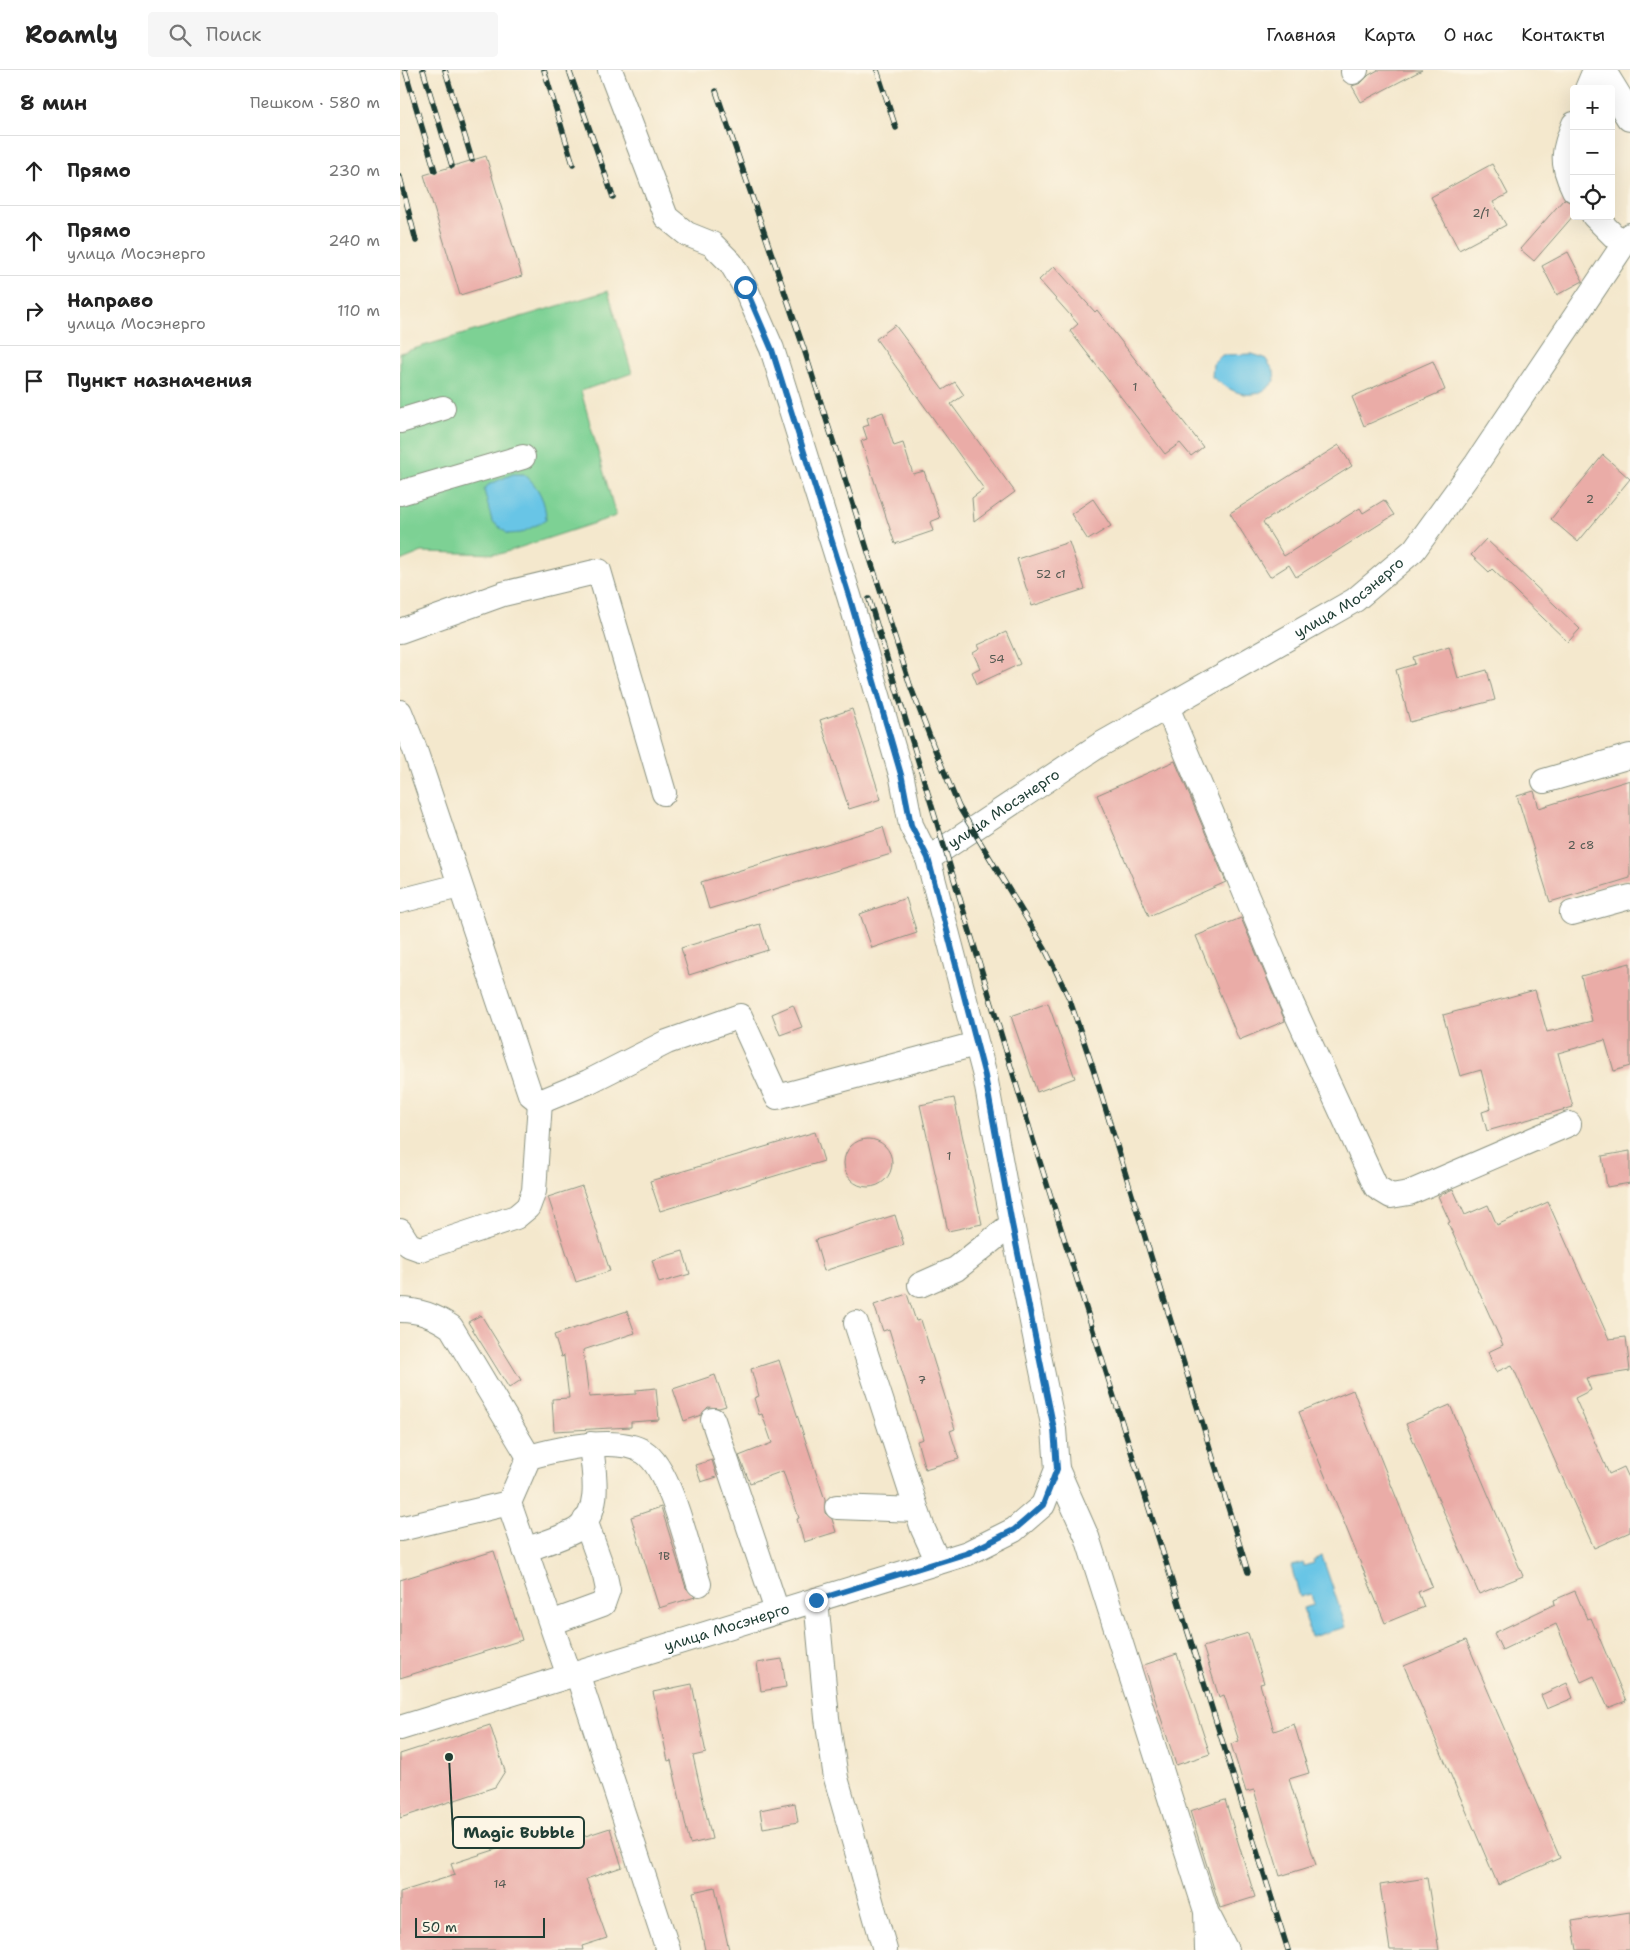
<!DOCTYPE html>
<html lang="ru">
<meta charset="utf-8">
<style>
body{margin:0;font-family:"Shantell Sans",sans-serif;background:#f6f6f6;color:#222}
.controls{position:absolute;right:15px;top:15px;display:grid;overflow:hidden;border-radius:5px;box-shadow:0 5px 20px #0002}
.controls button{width:45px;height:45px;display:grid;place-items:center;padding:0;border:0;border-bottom:1px solid #e0e0e0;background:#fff;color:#222;font:25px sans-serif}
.scale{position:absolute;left:15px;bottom:12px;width:130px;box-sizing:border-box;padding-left:5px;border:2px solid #1f3d34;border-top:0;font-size:14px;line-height:18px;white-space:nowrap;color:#1f3d34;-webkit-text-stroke:4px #fcf5e5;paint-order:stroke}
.stop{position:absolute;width:15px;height:15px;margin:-11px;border:4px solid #1f6fb2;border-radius:50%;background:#fff}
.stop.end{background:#1f6fb2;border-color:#fff;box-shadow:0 1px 5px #0008}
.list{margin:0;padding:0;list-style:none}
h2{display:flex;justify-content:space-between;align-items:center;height:65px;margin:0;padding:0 20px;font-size:21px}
h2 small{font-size:16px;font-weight:400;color:#767676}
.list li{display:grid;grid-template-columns:32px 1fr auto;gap:15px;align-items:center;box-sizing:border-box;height:70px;padding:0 20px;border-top:1px solid #e0e0e0}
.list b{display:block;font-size:19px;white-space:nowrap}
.list p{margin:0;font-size:16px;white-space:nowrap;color:#767676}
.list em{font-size:16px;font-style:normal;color:#767676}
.icon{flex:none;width:28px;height:28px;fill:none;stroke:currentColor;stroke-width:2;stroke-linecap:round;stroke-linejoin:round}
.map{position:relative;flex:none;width:1230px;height:1880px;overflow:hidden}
header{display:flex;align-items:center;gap:30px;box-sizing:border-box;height:70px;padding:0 25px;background:#fff;border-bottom:1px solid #e0e0e0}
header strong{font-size:24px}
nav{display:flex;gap:28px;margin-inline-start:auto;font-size:18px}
.search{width:350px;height:45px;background:#f6f6f6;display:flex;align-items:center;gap:12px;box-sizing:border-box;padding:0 18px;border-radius:5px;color:#767676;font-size:19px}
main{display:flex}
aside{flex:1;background:#fff}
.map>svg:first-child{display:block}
</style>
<header>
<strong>Roamly</strong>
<div class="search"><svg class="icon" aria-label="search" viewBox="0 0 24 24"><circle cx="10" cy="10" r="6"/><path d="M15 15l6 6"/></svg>Поиск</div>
<nav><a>Главная</a><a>Карта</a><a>О нас</a><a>Контакты</a></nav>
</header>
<main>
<aside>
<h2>8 мин<small>Пешком · 580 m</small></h2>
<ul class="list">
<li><svg class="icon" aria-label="ahead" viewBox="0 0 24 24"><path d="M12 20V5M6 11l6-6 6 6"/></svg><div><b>Прямо</b></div><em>230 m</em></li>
<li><svg class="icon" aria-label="ahead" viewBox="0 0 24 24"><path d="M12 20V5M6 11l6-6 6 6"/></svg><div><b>Прямо</b><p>улица Мосэнерго</p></div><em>240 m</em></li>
<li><svg class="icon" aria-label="right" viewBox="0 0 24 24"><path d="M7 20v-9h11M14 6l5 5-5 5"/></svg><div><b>Направо</b><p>улица Мосэнерго</p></div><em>110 m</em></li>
<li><svg class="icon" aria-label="arrive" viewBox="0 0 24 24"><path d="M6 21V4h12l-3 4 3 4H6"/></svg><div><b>Пункт назначения</b></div></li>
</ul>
</aside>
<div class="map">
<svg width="1230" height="1880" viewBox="0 0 1230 1880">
<rect width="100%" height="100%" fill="#fcf5e5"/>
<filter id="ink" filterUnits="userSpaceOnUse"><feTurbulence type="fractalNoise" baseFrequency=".02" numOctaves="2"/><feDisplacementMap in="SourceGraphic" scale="10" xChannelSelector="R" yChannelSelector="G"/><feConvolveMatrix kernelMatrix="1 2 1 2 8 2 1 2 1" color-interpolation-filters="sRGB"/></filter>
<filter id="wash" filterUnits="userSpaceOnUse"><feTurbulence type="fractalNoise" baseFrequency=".0096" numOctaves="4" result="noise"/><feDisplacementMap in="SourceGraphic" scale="20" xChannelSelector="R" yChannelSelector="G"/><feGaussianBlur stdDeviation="1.12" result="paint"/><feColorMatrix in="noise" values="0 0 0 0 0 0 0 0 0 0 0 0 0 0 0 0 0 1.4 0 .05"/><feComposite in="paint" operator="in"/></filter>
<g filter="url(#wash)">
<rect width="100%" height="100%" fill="#f4e8cd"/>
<!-- green -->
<path fill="#7dd194" stroke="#4e8764" d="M208 221 232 303 181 321 216 446 100 484 22 482 0 491V283Z"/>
<!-- water -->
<path fill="#68c5e6" stroke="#44818d" d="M852 284 865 288 874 301 875 311C854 334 834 324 812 307L813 294 822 285Z
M113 404H124C138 416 146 431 146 450L121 463 108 464 92 451 84 420 88 415Z
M922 1486 946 1557 911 1567 903 1538 914 1535 911 1524 900 1527 891 1496 903 1493 904 1496 914 1493 913 1490Z"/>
<g id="blocks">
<!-- building -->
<path fill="#eaaca7" d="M978 0H1022L961 32 952 16 961 13 969 5Z
M86 86 122 206 60 225 24 105Z
M1092 94 1108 124 1093 132 1106 155 1059 180 1031 127Z
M1164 129 1174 134V145L1134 191 1120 179Z
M1168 182 1183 211 1157 225 1142 196Z
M654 196 695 242 697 240 803 377 791 386 780 373 765 384 670 261 678 254 639 210Z
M495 255 543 320 555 312 564 325 551 334 615 422 574 452 572 428 584 419 476 269Z
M1033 291 1045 320 964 356 952 327Z
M483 342 494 376 503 373 513 404 524 401 540 448 530 452 533 461 495 474 461 371 467 369 463 357 469 355 467 348Z
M939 375 952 396 863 452 884 486 960 438 963 443 984 430 994 445 896 507 889 495 870 507 830 443Z
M1203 385 1230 409 1178 472 1151 449Z
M693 429 711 456 688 470 671 444Z
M1086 469 1180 559 1168 572 1092 499 1089 502 1071 485Z
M669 472 685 519 632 536 617 489Z
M606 562 620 594 577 614 572 602 580 598 573 583 580 579 578 575Z
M1049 576 1058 608 1087 600 1095 630 1010 652 996 600 1015 594 1013 587Z
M452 639 481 729 449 739 420 650Z
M775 691 826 812 749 846 697 725Z
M1230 710V808L1150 832 1117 726 1134 721 1139 738Z
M483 757 491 784 309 839 301 812Z
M506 828 517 863 472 878 460 844Z
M841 848 885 951 839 970 796 866Z
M360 854 368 880 289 905 281 878Z
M1230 893V996L1214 1001 1205 970 1158 983 1173 1037 1087 1061 1082 1042 1091 1039 1081 1000 1060 1006 1043 945 1135 920 1147 962 1192 951 1181 906Z
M648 933 675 1008 637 1022 611 946Z
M393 935 402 957 380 965 372 944Z
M554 1028 582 1154 548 1161 520 1035Z
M415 1062 424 1091 260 1141 250 1111Z
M444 1093a24 24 0 1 1 48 0a24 24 0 1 1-48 0Z
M1230 1081V1113L1207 1117 1202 1086Z
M182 1116 210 1201 176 1212 148 1127Z
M1053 1119 1065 1145 1088 1135 1097 1155 1148 1132 1209 1269 1226 1267 1230 1301 1186 1308 1191 1320 1175 1328 1209 1404 1224 1397 1230 1410V1462L1194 1478 1112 1295 1096 1302 1088 1282 1103 1275 1048 1153 1050 1152 1038 1126Z
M495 1145 504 1175 424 1201 415 1170Z
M283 1181 290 1204 259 1213 252 1190Z
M507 1224 516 1251 521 1250 555 1359 550 1361 559 1389 525 1399 517 1371 523 1369 489 1259 483 1261 474 1235Z
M227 1241 235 1263 183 1280 189 1327 236 1324V1320L256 1318 259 1350 231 1352V1357L154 1361 152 1329 169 1328 164 1286 161 1287 154 1265Z
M81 1245 121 1310 109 1318 68 1252Z
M379 1290 425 1430V1443L432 1449 436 1462 404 1472 397 1449 399 1448 383 1401 350 1413 339 1386 372 1373 362 1344 359 1345 354 1328 359 1326 351 1299Z
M315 1305 326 1336 319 1338 308 1337 301 1345 284 1351 273 1319Z
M953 1320 1032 1516 1018 1522 1024 1537 985 1553 899 1342Z
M1050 1335 1123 1506 1079 1524 1006 1354Z
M312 1390 317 1407 301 1412 295 1395Z
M261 1437 286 1518 295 1527 259 1538 231 1447Z
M94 1481 122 1570 0 1608V1510Z
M1175 1521 1187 1549 1191 1548 1226 1631 1208 1638 1194 1606 1181 1612 1156 1554 1102 1580 1094 1563 1155 1534 1154 1530Z
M848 1563 864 1613 860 1614 874 1661 894 1654 909 1703 889 1709 916 1795 880 1806 854 1720 846 1722 831 1674 839 1671 824 1625 819 1627 803 1577Z
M1066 1570 1160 1788 1098 1815 1004 1596Z
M777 1584 810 1684 776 1695 744 1595Z
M382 1589 386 1617 361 1621 357 1593Z
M1167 1613 1173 1628 1147 1639 1141 1625Z
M292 1614 306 1683 293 1686 312 1769 290 1774 271 1690 268 1691 253 1622Z
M90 1655 105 1701 95 1717 0 1748V1684Z
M825 1730 855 1827 820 1838 790 1741Z
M395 1733 398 1752 363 1758 360 1740Z
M165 1757 170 1771 210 1758 222 1797 186 1809 207 1868 182 1876 183 1880H0V1822L55 1805 51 1794Z
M1027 1808 1039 1880H990L980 1815Z
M315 1817 329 1880H305L293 1822Z
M1230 1842V1880H1177L1172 1851Z"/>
</g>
</g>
<g filter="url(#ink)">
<use href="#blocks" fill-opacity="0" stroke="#8a9280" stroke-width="1"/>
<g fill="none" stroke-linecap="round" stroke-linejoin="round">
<defs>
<g id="minor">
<path d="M953 2 956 0"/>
<path d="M1187 19 1195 0"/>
<path d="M1174 54C1163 82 1160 92 1174 120"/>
<path d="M1194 146 1223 175"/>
<path d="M0 351 43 338"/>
<path d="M0 423 123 387"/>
<path d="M0 561 103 524 199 501 264 723"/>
<path d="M767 637 892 934 976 1117 991 1126 1009 1123 1169 1054"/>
<path d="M0 642 14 677 130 1024 140 1032"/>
<path d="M1144 711 1230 686"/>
<path id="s1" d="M528 789 698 676 955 530 1014 480 1077 393 1230 165"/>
<path d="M0 831 59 816"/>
<path d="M1172 843 1230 827"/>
<path d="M140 1032 188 1012 267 972 340 946 377 1027 576 974"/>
<path d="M0 1161 9 1175 20 1179 116 1147 128 1137 134 1121 140 1032"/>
<path d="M520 1215 556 1199 612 1154"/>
<path d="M0 1240C20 1240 35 1246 51 1257L129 1387"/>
<path d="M456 1253 523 1459 538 1492"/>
<path d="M313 1350 377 1541"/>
<path d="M657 1399 687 1467 806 1841 807 1880"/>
<path d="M109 1433 169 1606"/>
<path d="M437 1437 516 1440"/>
<path d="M0 1459 109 1433 129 1387C158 1379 217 1365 244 1382 271 1399 289 1483 299 1514"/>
<path d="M125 1480C138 1475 169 1466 179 1458 203 1439 193 1400 191 1374"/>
<path d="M416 1530 427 1648 436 1708 485 1880"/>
<path d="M151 1553 203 1534 208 1520 205 1506 185 1450"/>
<path d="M177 1603 268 1880"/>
<path id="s2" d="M0 1658 568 1483 614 1460 643 1435 657 1399 654 1359 612 1154 585 1006 528 789 511 755 502 708 450 529 372 279 345 217 331 193 312 174 287 164 266 147 210 0"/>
<path d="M809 1847 826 1880"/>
</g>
<path id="major" d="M1201 0 1230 47"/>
</defs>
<!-- minor casing -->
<use href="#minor" stroke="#8a9280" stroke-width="26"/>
<!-- major casing -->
<use href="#major" stroke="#8a9280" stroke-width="30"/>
<!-- minor -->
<use href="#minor" stroke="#fff" stroke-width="24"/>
<!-- major -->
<use href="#major" stroke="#fff" stroke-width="28"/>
<defs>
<path id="rail" d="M5 0 35 101
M23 0 52 96
M45 0 72 90
M144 0 173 94
M169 0 213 127
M477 0 496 58
M316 21 404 279 510 615 533 675 559 737 645 879 669 928 693 998 848 1502
M0 107 16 171
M469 529 634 1073 888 1880"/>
</defs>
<!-- rail casing -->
<use href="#rail" stroke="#1f3d34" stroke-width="5.5"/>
<!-- rail -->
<use href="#rail" stroke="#fcf5e5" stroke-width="4" stroke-dasharray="11" stroke-linecap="butt"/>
</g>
</g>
<g fill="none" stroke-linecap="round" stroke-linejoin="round" filter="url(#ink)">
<!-- route -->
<path stroke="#1f6fb2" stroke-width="6" d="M345 217 372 280 450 529 502 708 511 755 528 788 585 1006 612 1154 654 1359 657 1399 643 1435 614 1460 568 1483 416 1530"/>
</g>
<g text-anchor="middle" stroke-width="4.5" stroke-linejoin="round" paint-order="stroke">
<!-- number labels -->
<g font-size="12" fill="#525951">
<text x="1081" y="147">2/1</text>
<text x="735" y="321">1</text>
<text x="1190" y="433">2</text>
<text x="651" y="508">52 с1</text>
<text x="597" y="593">54</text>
<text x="1181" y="779">2 с8</text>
<text x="549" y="1090">1</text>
<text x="522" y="1314">7</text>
<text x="264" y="1490">1В</text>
<text x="100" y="1818">14</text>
</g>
<!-- street labels -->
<g font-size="15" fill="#1f3d34" stroke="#fcf5e5">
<text dy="5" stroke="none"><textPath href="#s1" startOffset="496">улица Мосэнерго</textPath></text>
<text dy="5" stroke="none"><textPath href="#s1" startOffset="91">улица Мосэнерго</textPath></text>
<text dy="5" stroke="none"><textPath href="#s2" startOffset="342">улица Мосэнерго</textPath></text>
</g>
</g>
<!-- callouts -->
<path fill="none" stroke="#1f3d34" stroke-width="2" d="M49 1687L53 1763"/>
<circle fill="#1f3d34" stroke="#fcf5e5" stroke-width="2" cx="49" cy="1687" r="5"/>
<rect fill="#fcf5e5" stroke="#1f3d34" stroke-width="2" x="53" y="1747" width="131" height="31" rx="5"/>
<g font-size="16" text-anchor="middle" font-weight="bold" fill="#1f3d34">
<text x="119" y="1768">Magic Bubble</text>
</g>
</svg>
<div class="controls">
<button>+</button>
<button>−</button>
<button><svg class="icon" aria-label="locate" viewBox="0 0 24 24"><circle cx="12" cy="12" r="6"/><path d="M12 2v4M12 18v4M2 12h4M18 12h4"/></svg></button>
</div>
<div class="scale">50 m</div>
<div class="stop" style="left:345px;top:217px"></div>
<div class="stop end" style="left:416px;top:1530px"></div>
</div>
</main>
